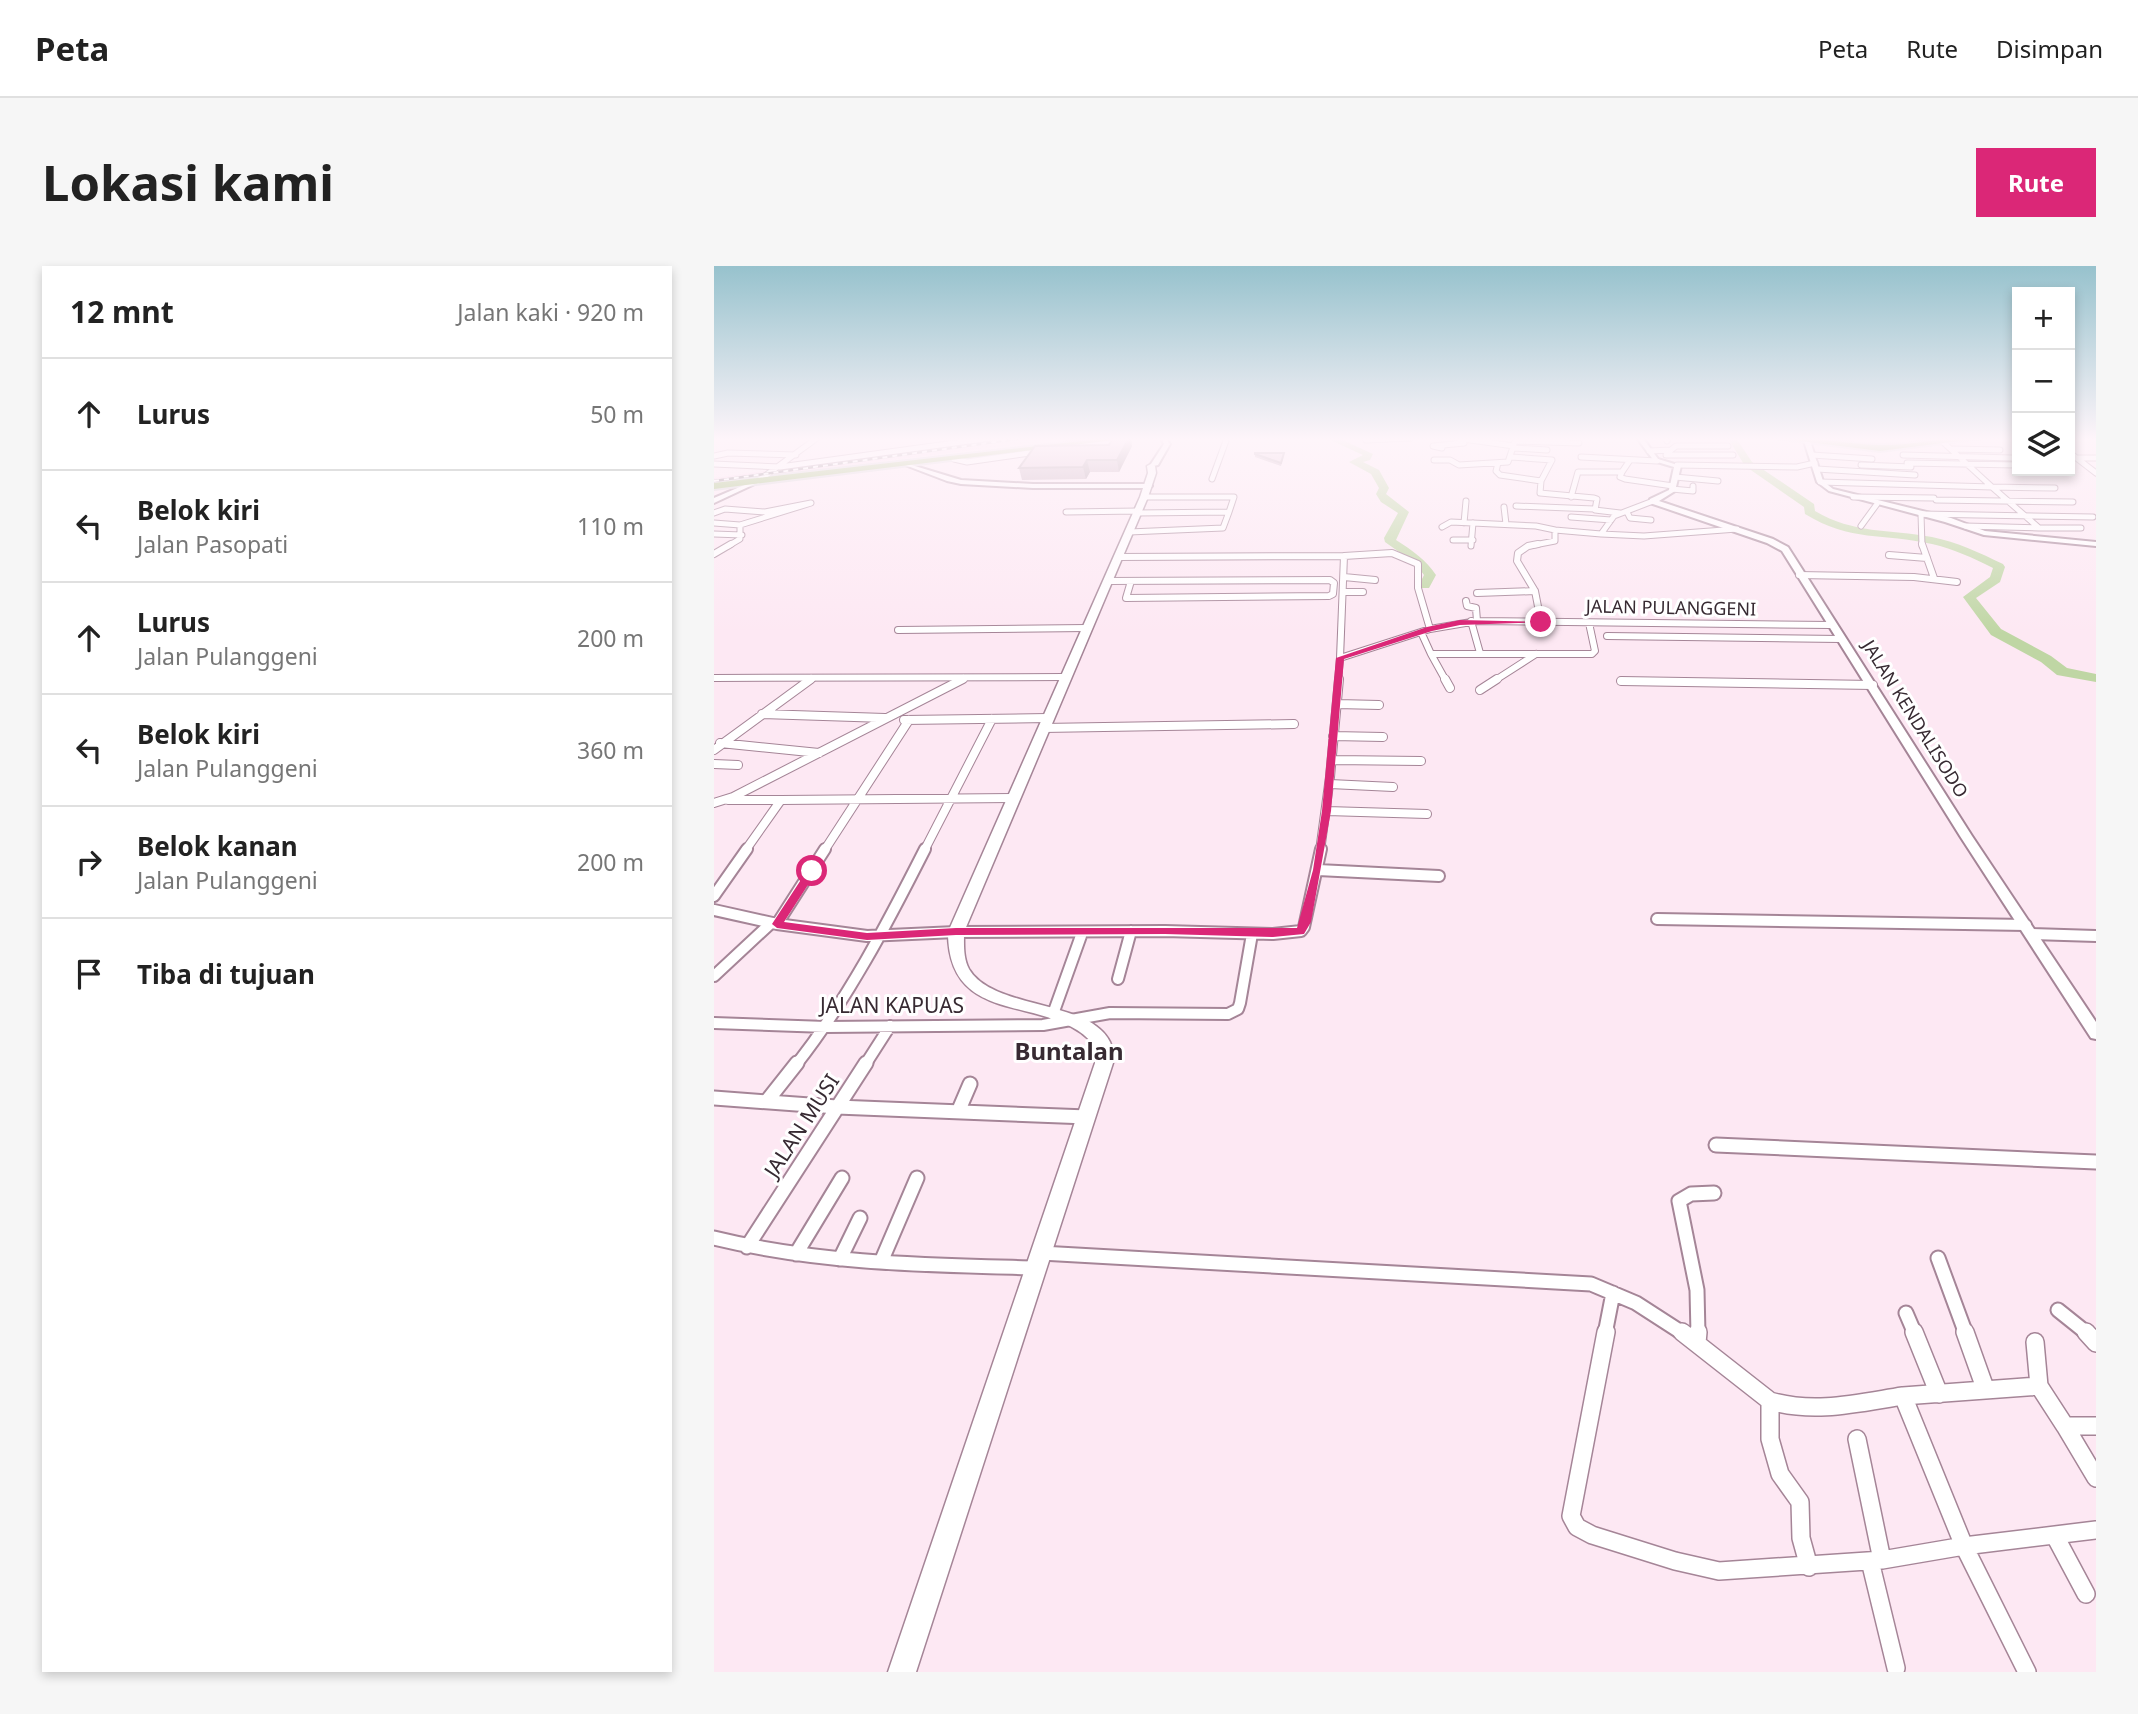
<!DOCTYPE html>
<html lang="id">
<meta charset="utf-8">
<style>
body{margin:0;font-family:"Noto Sans",sans-serif;background:#f6f6f6;color:#222}
.controls{position:absolute;right:21px;top:21px;display:grid;overflow:hidden;border-radius:0px;box-shadow:0 4px 10px #0003}
.controls button{width:63px;height:63px;display:grid;place-items:center;padding:0;border:0;border-bottom:2px solid #e0e0e0;background:#fff;color:#222;font:35px sans-serif}
.stop{position:absolute;width:21px;height:21px;margin:-16px;border:5px solid #db2777;border-radius:50%;background:#fff}
.stop.end{background:#db2777;border-color:#fff;box-shadow:0 2px 7px #0008}
.list{margin:0;padding:0;list-style:none}
h2{display:flex;justify-content:space-between;align-items:center;height:91px;margin:0;padding:0 28px;font-size:30px}
h2 small{font-size:23px;font-weight:400;color:#767676}
.list li{display:grid;grid-template-columns:46px 1fr auto;gap:21px;align-items:center;box-sizing:border-box;height:112px;padding:0 28px;border-top:2px solid #e0e0e0}
.list b{display:block;font-size:26px;white-space:nowrap}
.list p{margin:0;font-size:23px;white-space:nowrap;color:#767676}
.list em{font-size:23px;font-style:normal;color:#767676}
.icon{flex:none;width:38px;height:38px;fill:none;stroke:currentColor;stroke-width:2;stroke-linecap:round;stroke-linejoin:round}
.map{position:relative;flex:none;width:1382px;height:1406px;overflow:hidden;border-radius:0px}
header{display:flex;align-items:center;gap:42px;box-sizing:border-box;height:98px;padding:0 35px;background:#fff;border-bottom:2px solid #e0e0e0}
header strong{font-size:33px}
nav{display:flex;gap:38px;margin-inline-start:auto;font-size:24px}
.intro{display:flex;align-items:center;justify-content:space-between;box-sizing:border-box;height:168px;padding:0 42px}
h1{margin:0;font-size:49px}
.button{padding:18px 32px;border-radius:0px;background:#db2777;color:#fff;font-size:24px;font-weight:700}
main{display:flex;gap:42px;padding:0 42px}
aside{flex:1;background:#fff;border-radius:0px;box-shadow:0 4px 10px #0003}
.map>svg:first-child{display:block}
</style>
<header>
<strong>Peta</strong>
<nav><a>Peta</a><a>Rute</a><a>Disimpan</a></nav>
</header>
<div class="intro"><h1>Lokasi kami</h1><a class="button">Rute</a></div>
<main>
<aside>
<h2>12 mnt<small>Jalan kaki · 920 m</small></h2>
<ul class="list">
<li><svg class="icon" aria-label="ahead" viewBox="0 0 24 24"><path d="M12 20V5M6 11l6-6 6 6"/></svg><div><b>Lurus</b></div><em>50 m</em></li>
<li><svg class="icon" aria-label="left" viewBox="0 0 24 24"><path d="M17 20v-9H6M10 6l-5 5 5 5"/></svg><div><b>Belok kiri</b><p>Jalan Pasopati</p></div><em>110 m</em></li>
<li><svg class="icon" aria-label="ahead" viewBox="0 0 24 24"><path d="M12 20V5M6 11l6-6 6 6"/></svg><div><b>Lurus</b><p>Jalan Pulanggeni</p></div><em>200 m</em></li>
<li><svg class="icon" aria-label="left" viewBox="0 0 24 24"><path d="M17 20v-9H6M10 6l-5 5 5 5"/></svg><div><b>Belok kiri</b><p>Jalan Pulanggeni</p></div><em>360 m</em></li>
<li><svg class="icon" aria-label="right" viewBox="0 0 24 24"><path d="M7 20v-9h11M14 6l5 5-5 5"/></svg><div><b>Belok kanan</b><p>Jalan Pulanggeni</p></div><em>200 m</em></li>
<li><svg class="icon" aria-label="arrive" viewBox="0 0 24 24"><path d="M6 21V4h12l-3 4 3 4H6"/></svg><div><b>Tiba di tujuan</b></div></li>
</ul>
</aside>
<div class="map">
<svg width="1382" height="1406" viewBox="0 0 1382 1406">
<rect width="100%" height="100%" fill="#fde8f3"/>
<!-- built -->
<path fill="#fbd9ec" d="M286 172H352L0 217V212Z"/>
<g fill="none" stroke-linecap="round" stroke-linejoin="round">
<!-- river -->
<path fill="#bfd6a4" fill-rule="evenodd" d="M612 172H624L659 188 656 194 649 196 665 204 675 222 672 228 695 246 682 274C699 285 711 293 722 309L715 322H707L705 319 710 309 702 298 671 276 670 272 684 247 667 236 662 228 665 222 657 208 635 196 649 189Z
M1014 172H1022L1038 196 1100 238 1101 245C1140 268 1174 263 1218 271 1243 276 1266 287 1289 298L1291 301 1286 316 1262 332 1287 363 1337 390 1353 402 1382 408V416L1343 409 1327 396 1277 369 1249 331 1276 311 1279 302C1259 292 1240 283 1218 278 1169 267 1137 276 1091 248L1090 241 1031 200Z"/>
<defs>
<path id="minor-far5" d="M742 172 800 180
M952 172 953 175
M652 174 697 172
M801 175 865 177
M356 182 412 172
M728 182 719 180 750 177
M800 182 833 184
M1239 183 1286 184
M935 185 957 184 962 180H1014
M1356 187 1382 207
M952 189H1019
M1098 189 1158 193
M1189 189 1298 192
M0 190 14 187 82 189
M797 191 838 194 827 215 826 227 880 232 883 233 881 244 906 247
M867 191 943 195
M1362 192H1382
M240 193 253 196 330 185
M720 194H736L745 199 794 196 802 172
M784 197 782 205 786 209 827 215
M1193 197 1303 199
M0 198 66 201 277 172
M963 199 1083 201 1101 197
M1147 199 1197 201
M1103 203 1201 209
M908 206 906 211 911 213 959 220
M961 211 1004 215
M498 213 513 172
M44 215 103 172
M1106 216 1278 221 1230 177
M958 223 979 225V220
M430 231H520L515 246
M857 231 864 206H908L916 194
M1139 231 1220 232
M1222 234 1359 236
M802 240 880 243
M790 241 792 258
M352 246 424 245
M913 246 916 252 937 254
M0 247 11 243 51 246 97 237 26 259
M857 251 897 254
M0 257 26 259V273L14 280
M750 257 752 235
M1147 260 1163 238
M1251 260 1325 262 1278 221 1341 222
M728 261 737 256 822 260 841 264
M1325 262H1367
M415 266 509 262 515 246 423 247
M0 268 28 269
M887 268 930 270 1023 263
M739 274H759
M757 280 759 257
M815 280 841 275V264L887 268 900 250 939 235
M1208 280 1207 248 1379 251"/>
<path id="minor-far4" d="M824 278 814 280 804 287 803 295 821 325 827 356
M1208 278 1220 312
M0 288 17 278
M1175 289 1213 292
M630 290 678 287 704 298V322L716 363
M404 291 630 290 626 392
M1085 309 1200 311 1243 316
M630 311 661 314
M394 315 616 314 620 317 619 328 615 330 412 332 417 315
M629 326H649
M763 327 821 325
M752 335 753 340 762 342 763 355
M757 355 766 387
M184 364 373 362
M707 366 717 388H878L881 385 875 357
M893 370 1127 373
M717 388 732 415
M0 412 351 411
M94 415 97 413
M245 415 249 413
M624 415 626 392 716 363 763 355 1117 359
M780 415 822 388"/>
<path id="minor-far3" d="M731 413 736 422
M907 415 1159 419
M766 424 783 413
M623 438 665 439
M48 448 171 452
M190 454 334 452
M329 462 580 458
M619 470 669 471
M6 477 105 487
M0 484 97 413
M619 494 707 495
M0 498 24 499
M616 518 679 521
M14 534H67
M0 537 19 531 249 413
M613 545 713 548
M31 585 67 534 299 532
M110 585 195 454
M210 585 278 453
M606 585 616 511 625 413"/>
<path id="minor-far2" d="M604 604 725 610
M0 630 33 583
M0 644 63 658 153 670 242 666 451 665 559 668 587 665 590 661 607 583
M943 653 1312 659
M63 658 111 583
M1317 668 1382 670
M0 710 57 657
M404 713 417 665
M339 748 368 667
M0 757 112 761 329 759 396 747 514 748 524 743 526 737 538 668
M82 799C134 733 173 658 211 583
M151 799 176 760"/>
<path id="minor-far1" d="M0 832 123 841 373 851
M53 835 83 797
M244 846 256 818
M1002 879 1382 896
M0 972C106 998 213 999 322 1002
M33 981 152 797
M327 987 877 1018 922 1037 970 1068
M82 988 128 912
M1224 992 1252 1068
M126 993 146 952
M167 996 203 912
M1344 1044 1374 1068
M1192 1047 1201 1068
M891 1068 899 1027
M984 1068 983 1024 965 935 977 928 1000 927"/>
<path id="minor" d="M892 1066 857 1250 863 1261 878 1269 961 1295 1005 1305 1168 1294 1250 1280 1382 1264
M968 1066 1056 1135C1101 1148 1144 1137 1189 1130L1250 1280 1313 1406
M1200 1066 1225 1128
M1251 1066 1271 1122
M1372 1066 1382 1077
M1321 1076 1325 1120
M983 1077 984 1066
M1189 1130 1325 1120 1351 1160H1382
M1056 1135V1173L1066 1208 1086 1236 1087 1272 1095 1301
M1351 1160 1382 1212
M1143 1173 1168 1294
M1341 1270 1372 1328
M1156 1295 1182 1402"/>
<path id="tertiary" d="M447 172H451L456 178 444 199 435 201 450 178Z
M923 172H929L944 193 967 200 961 225 945 235 1059 273 1074 281 1258 570 1382 756V773L1377 772 1246 570 1068 285 1053 277 936 237V233L955 224 960 201 940 195Z
M1093 173 1096 175 1109 215 1119 223 1237 252 1271 265 1382 276V280L1270 269 1231 256 1115 225 1103 216 1090 175Z
M191 197 247 214 319 218H435L438 220 435 222H319L247 218 233 215 191 199Z
M42 214 47 215 0 237V232Z"/>
<path id="secondary" d="M437 198 441 200 442 207 434 231 250 666C250 678 249 692 255 703 279 744 375 733 396 776 399 782 398 790 399 797L202 1406H174L381 797 380 779C337 726 234 765 234 666L426 231 434 207 433 200Z"/>
<path id="trunk" d="M394 172H416L0 223V217Z
M1061 172C1095 169 1130 178 1165 179 1199 180 1234 169 1268 172L1166 185Z"/>
</defs>
<!-- minor-far5 casing -->
<use href="#minor-far5" stroke="#a58597" stroke-width="7"/>
<!-- minor-far4 casing -->
<use href="#minor-far4" stroke="#a58597" stroke-width="8"/>
<!-- minor-far3 casing -->
<use href="#minor-far3" stroke="#a58597" stroke-width="10"/>
<!-- minor-far2 casing -->
<use href="#minor-far2" stroke="#a58597" stroke-width="14"/>
<!-- minor-far1 casing -->
<use href="#minor-far1" stroke="#a58597" stroke-width="17"/>
<!-- minor casing -->
<use href="#minor" stroke="#a58597" stroke-width="20"/>
<!-- tertiary casing -->
<use href="#tertiary" stroke="#a58597" stroke-width="4"/>
<!-- secondary casing -->
<use href="#secondary" stroke="#a58597" stroke-width="3"/>
<!-- trunk casing -->
<use href="#trunk" stroke="#d3d0d2" stroke-width="4"/>
<!-- minor-far5 -->
<use href="#minor-far5" stroke="#fff" stroke-width="5"/>
<!-- minor-far4 -->
<use href="#minor-far4" stroke="#fff" stroke-width="6"/>
<!-- minor-far3 -->
<use href="#minor-far3" stroke="#fff" stroke-width="8"/>
<!-- minor-far2 -->
<use href="#minor-far2" stroke="#fff" stroke-width="10"/>
<!-- minor-far1 -->
<use href="#minor-far1" stroke="#fff" stroke-width="13"/>
<!-- minor -->
<use href="#minor" stroke="#fff" stroke-width="17"/>
<!-- tertiary -->
<use href="#tertiary" fill="#fff" fill-rule="evenodd"/>
<!-- secondary -->
<use href="#secondary" fill="#fff" fill-rule="evenodd"/>
<!-- trunk -->
<use href="#trunk" fill="#92b460" fill-rule="evenodd"/>
<defs>
<path id="rail" d="M0 215 310 172"/>
</defs>
<!-- rail casing -->
<use href="#rail" stroke="#81717a" stroke-width="2.5"/>
<!-- rail -->
<use href="#rail" stroke="#fff" stroke-width="2" stroke-dasharray="5" stroke-linecap="butt"/>
</g>
<!-- wall -->
<path fill="#bb9eaf" d="M418 180 405 206H376L372 213 308 214 305 202Z
M541 187 570 189 567 200 541 191Z"/>
<!-- shaded-wall -->
<path fill="#99818e" d="M415 172H417L418 180 405 206 403 194Z
M373 194 376 206 372 213 369 201Z"/>
<!-- building -->
<path fill="#dab8cb" stroke="#99818e" stroke-width="2" d="M399 172H415L403 194H373L369 201 305 202 321 180 395 179Z
M541 187H570L567 197 541 188Z"/>
<!-- sky -->
<linearGradient id="sky" x2="0" y2="1"><stop stop-color="#97c2cd"/><stop offset="0.47" stop-color="#fef5fa"/><stop offset="1" stop-color="#fef5fa" stop-opacity="0"/></linearGradient>
<rect width="1382" height="368" fill="url(#sky)"/>
<!-- route -->
<path fill="#db2777" d="M746 354 831 356 746 359 718 365 630 393 617 545 597 656 590 668 559 671 451 668 242 669 153 674 63 662 58 658 94 603 98 602 103 605 70 656 153 667 242 662H583L599 604 608 545 622 392 713 361Z"/>
<g text-anchor="middle" stroke-width="6" stroke-linejoin="round" paint-order="stroke">
<!-- far-street labels -->
<g font-size="18" fill="#372a32" stroke="#fff">
<text transform="translate(957 342) rotate(1)" y="6">JALAN PULANGGENI</text>
<text transform="translate(1201 453) rotate(58)" y="6">JALAN KENDALISODO</text>
</g>
<!-- street labels -->
<g font-size="21" fill="#372a32" stroke="#fff">
<text x="178" y="747">JALAN KAPUAS</text>
<text transform="translate(88 860) rotate(-57)" y="7">JALAN MUSI</text>
</g>
<!-- quarter labels -->
<g font-size="24" font-weight="bold" fill="#372a32" stroke="#fff">
<text x="355" y="794">Buntalan</text>
</g>
</g>
</svg>
<div class="controls">
<button>+</button>
<button>−</button>
<button><svg class="icon" aria-label="layers" viewBox="0 0 24 24"><path d="M12 4l9 5-9 5-9-5zM3 14l9 5 9-5"/></svg></button>
</div>
<div class="stop" style="left:98px;top:605px"></div>
<div class="stop end" style="left:827px;top:356px"></div>
</div>
</main>
